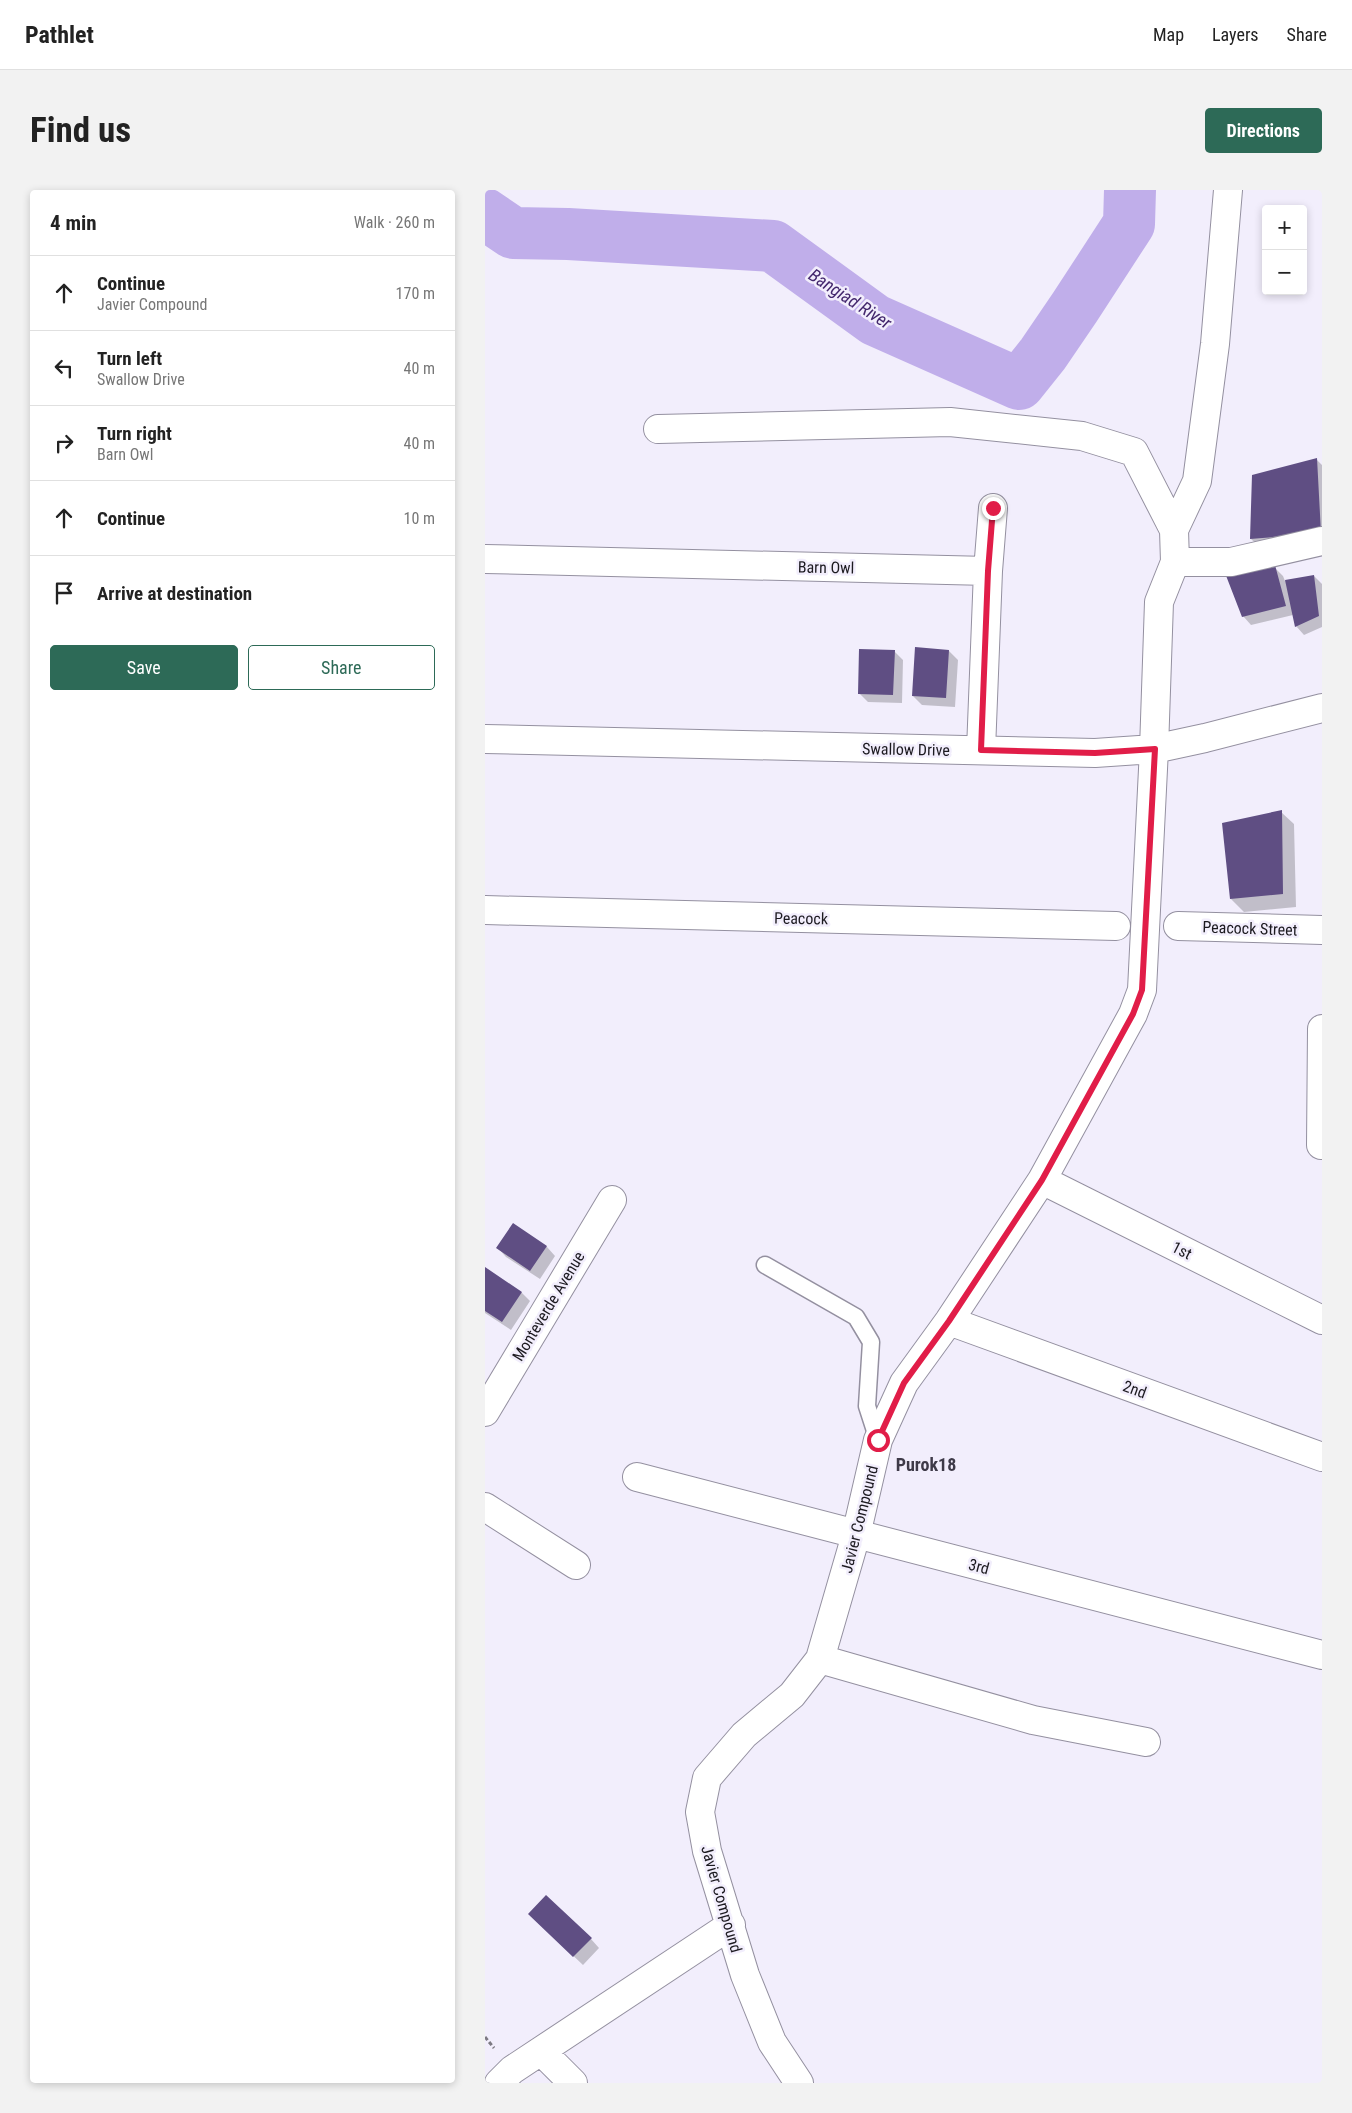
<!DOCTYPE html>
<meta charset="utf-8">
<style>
body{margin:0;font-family:"Roboto Condensed",sans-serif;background:#f2f2f2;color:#222}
.controls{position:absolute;right:15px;top:15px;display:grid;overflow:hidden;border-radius:5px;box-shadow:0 2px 8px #0003}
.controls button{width:45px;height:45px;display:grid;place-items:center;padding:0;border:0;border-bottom:1px solid #e0e0e0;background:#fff;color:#222;font:25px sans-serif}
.stop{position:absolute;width:15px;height:15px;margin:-11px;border:4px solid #e11d48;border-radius:50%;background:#fff}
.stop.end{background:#e11d48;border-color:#fff;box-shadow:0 1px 5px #0008}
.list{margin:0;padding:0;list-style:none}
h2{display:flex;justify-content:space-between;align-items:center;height:65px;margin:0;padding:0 20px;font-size:21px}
h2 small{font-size:16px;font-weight:400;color:#767676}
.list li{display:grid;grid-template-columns:32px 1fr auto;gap:15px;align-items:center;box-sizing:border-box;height:75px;padding:0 20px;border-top:1px solid #e0e0e0}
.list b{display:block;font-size:19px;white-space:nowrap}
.list p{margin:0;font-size:16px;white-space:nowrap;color:#767676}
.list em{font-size:16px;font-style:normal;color:#767676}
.actions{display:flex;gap:10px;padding:15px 20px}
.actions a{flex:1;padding:11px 0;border:1px solid #2d6a57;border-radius:5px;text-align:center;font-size:18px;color:#2d6a57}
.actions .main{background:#2d6a57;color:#fff}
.icon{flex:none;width:28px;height:28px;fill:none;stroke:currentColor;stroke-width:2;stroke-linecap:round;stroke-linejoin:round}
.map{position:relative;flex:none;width:837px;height:1893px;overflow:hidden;border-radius:5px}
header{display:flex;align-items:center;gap:30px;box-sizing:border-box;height:70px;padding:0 25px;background:#fff;border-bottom:1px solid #e0e0e0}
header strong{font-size:24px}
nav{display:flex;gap:28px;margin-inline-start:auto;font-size:18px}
.intro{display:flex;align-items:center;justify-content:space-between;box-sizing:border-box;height:120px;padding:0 30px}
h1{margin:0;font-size:35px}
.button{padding:12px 22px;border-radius:5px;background:#2d6a57;color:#fff;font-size:18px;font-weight:700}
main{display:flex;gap:30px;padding:0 30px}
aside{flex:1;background:#fff;border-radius:5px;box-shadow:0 2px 8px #0003}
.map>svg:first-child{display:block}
</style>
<header>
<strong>Pathlet</strong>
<nav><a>Map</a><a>Layers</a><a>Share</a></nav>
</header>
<div class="intro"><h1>Find us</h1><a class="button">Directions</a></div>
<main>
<aside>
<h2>4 min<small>Walk · 260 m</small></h2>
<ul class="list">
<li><svg class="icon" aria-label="ahead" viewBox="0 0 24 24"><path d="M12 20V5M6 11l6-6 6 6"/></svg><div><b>Continue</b><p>Javier Compound</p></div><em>170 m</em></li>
<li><svg class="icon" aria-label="left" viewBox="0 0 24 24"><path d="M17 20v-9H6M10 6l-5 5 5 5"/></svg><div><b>Turn left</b><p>Swallow Drive</p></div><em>40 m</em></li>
<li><svg class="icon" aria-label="right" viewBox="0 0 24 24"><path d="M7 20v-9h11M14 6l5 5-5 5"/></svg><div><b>Turn right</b><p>Barn Owl</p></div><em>40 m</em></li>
<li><svg class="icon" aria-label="ahead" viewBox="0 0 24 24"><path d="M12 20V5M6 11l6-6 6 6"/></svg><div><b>Continue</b></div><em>10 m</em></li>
<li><svg class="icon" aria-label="arrive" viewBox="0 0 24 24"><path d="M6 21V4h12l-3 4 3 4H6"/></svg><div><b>Arrive at destination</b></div></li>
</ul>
<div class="actions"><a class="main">Save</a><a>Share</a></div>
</aside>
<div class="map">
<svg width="837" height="1893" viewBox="0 0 837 1893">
<rect width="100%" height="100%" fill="#f2eefc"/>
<!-- shadow -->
<path fill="#0003" d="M831 269 837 275V356L779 361 766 349Z
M789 377 798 386 800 391 829 386 837 394V437L819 445 811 436 808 425 766 435 758 426Z
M431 459 464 461 473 470 470 517 437 515 428 506Z
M409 461 418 470 417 513 383 512 374 503Z
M796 622 809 634 811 717 759 722 746 709Z
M28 1035 62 1057 70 1066 55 1089 21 1067 13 1058Z
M0 1080 37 1103 45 1111 26 1140 0 1123Z
M44 1724 106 1749 114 1758 98 1775Z"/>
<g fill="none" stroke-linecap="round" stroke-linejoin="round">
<!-- river -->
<path stroke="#c0aeea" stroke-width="52" d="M0 24 28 43 83 44 288 56 390 130 534 194 558 164 590 117 644 34 645 0"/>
</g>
<!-- building -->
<path fill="#5f4e83" d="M832 268 836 343 765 349 767 285Z
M790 375 801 416 757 427 740 383Z
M829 385 834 426 810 437 800 390Z
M430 457 464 460 461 508 427 506Z
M374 459 410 460 408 505 373 504Z
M797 620 798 704 745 709 737 633Z
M28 1033 62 1056 45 1081 11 1058Z
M0 1077 37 1102 17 1132 0 1121Z
M61 1705 107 1748 88 1767 43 1724Z"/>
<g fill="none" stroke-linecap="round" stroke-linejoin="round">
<defs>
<path id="lane" d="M280 1075 371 1127 386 1152 382 1216 393 1250"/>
<path id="street" d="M173 239 465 232 597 246 649 262 689 340 690 372 674 412 669 559 657 800 648 824 557 990 464 1131 419 1193 393 1250 371 1345 335 1469 307 1505 259 1545 222 1588 215 1622 222 1661 260 1785 287 1852 314 1893
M689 340 712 291 730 154 743 0
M0 369 503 381 496 560
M690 372H746L837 351
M503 381 508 318
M0 549 610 563 669 559 720 548 837 518
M0 720 631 736
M693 736 837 740
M836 955 837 839
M557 990 837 1130
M464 1131 837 1267
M0 1222 127 1010
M152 1287 837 1465
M0 1317 91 1375
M335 1469 548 1530 661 1552
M56 1861 88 1893
M14 1893 27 1880 246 1735"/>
</defs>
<!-- lane casing -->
<use href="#lane" stroke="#9490a0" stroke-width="19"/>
<!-- street casing -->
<use href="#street" stroke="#9490a0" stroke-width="30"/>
<!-- path -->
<path stroke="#7d7a83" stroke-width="3" stroke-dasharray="4 2.5" stroke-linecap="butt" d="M0 1847 9 1858"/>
<!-- lane -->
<use href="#lane" stroke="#fff" stroke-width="16"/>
<!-- street -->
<use href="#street" stroke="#fff" stroke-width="28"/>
</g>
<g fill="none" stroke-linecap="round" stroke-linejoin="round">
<!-- route -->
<path stroke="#e11d48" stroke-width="6" d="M393 1250 419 1193 464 1131 557 990 648 824 657 800 670 559 610 563 496 560 503 381 508 318"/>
</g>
<g text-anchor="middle" stroke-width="5" stroke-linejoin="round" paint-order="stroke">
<!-- street labels -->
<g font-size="16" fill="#1c1a20" stroke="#f2eefc">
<text transform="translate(341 377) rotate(1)" y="6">Barn Owl</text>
<text transform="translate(421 559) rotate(1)" y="6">Swallow Drive</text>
<text transform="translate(316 728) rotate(1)" y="6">Peacock</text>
<text transform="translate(765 738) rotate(2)" y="6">Peacock Street</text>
<text transform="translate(697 1060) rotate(27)" y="6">1st</text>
<text transform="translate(63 1116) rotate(-59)" y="6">Monteverde Avenue</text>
<text transform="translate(650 1199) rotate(20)" y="6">2nd</text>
<text transform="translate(374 1329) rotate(-76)" y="6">Javier Compound</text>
<text transform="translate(494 1376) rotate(15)" y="6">3rd</text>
<text transform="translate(237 1709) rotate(74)" y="6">Javier Compound</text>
</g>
<!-- water labels -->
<g font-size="18" font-style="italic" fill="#43276d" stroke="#f2eefc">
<text transform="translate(365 109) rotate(33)" y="6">Bangiad River</text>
</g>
<!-- neighbourhood labels -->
<g font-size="18" font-weight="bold" fill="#3e3a48" stroke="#f2eefc">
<text x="441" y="1281">Purok18</text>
</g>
</g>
</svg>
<div class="controls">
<button>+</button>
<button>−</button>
</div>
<div class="stop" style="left:393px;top:1250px"></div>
<div class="stop end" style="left:508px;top:318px"></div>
</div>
</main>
